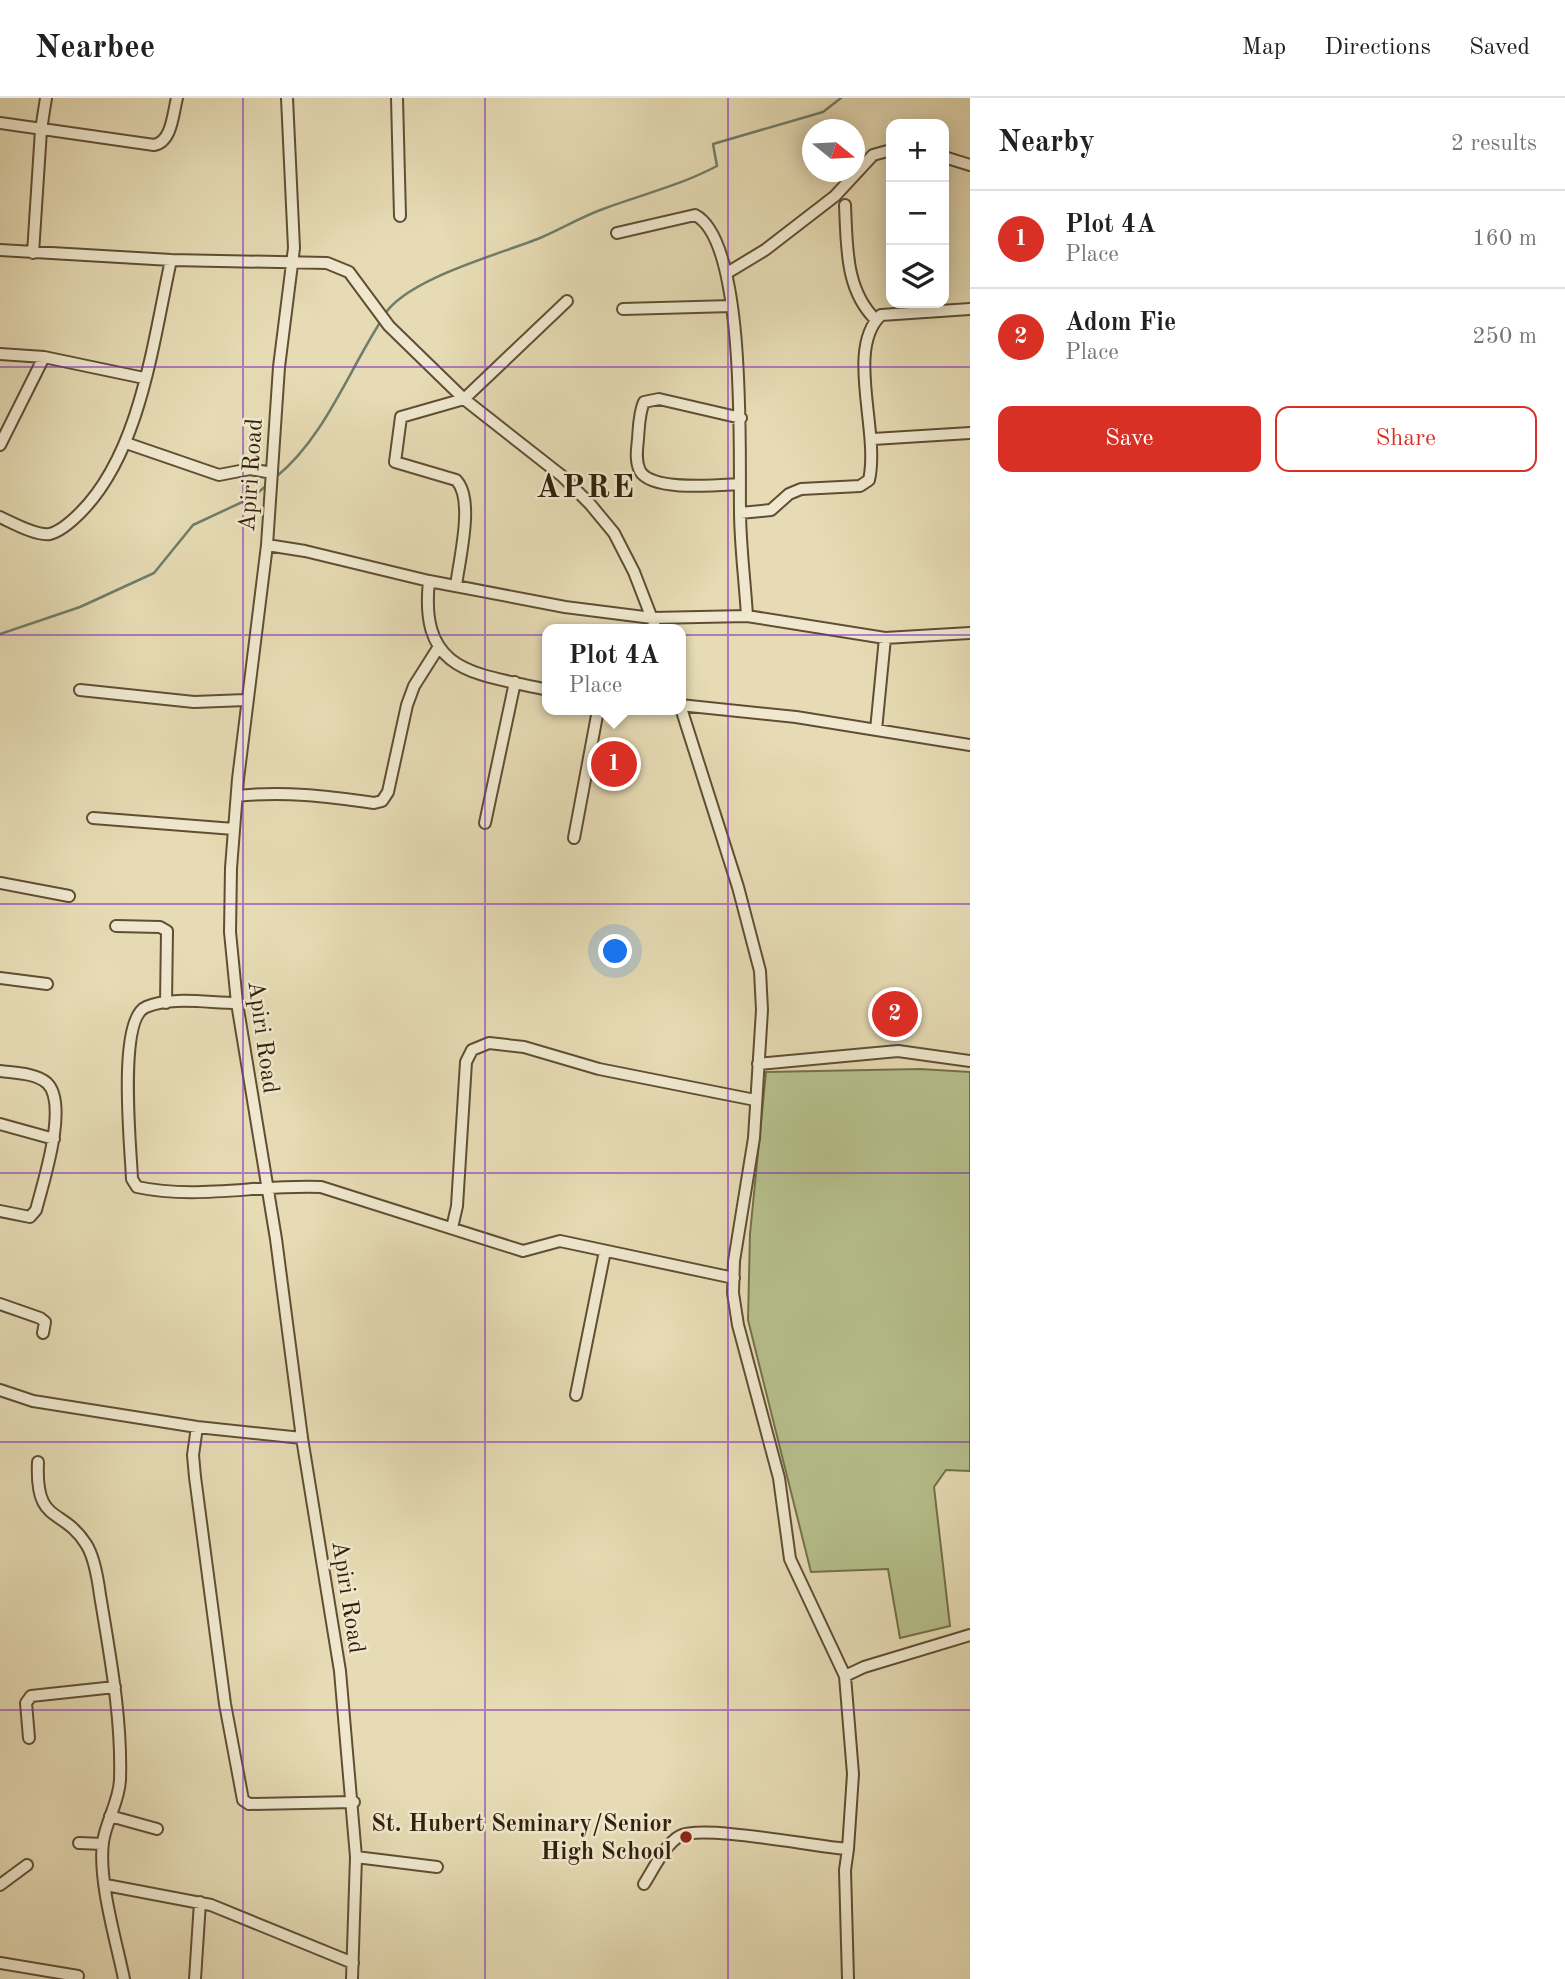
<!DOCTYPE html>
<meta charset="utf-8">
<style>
body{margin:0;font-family:"Old Standard TT",serif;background:#f6f6f6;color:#202124}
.controls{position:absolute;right:21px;top:21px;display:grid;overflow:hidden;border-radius:14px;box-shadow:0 4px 18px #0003}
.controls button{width:63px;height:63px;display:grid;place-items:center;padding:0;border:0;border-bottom:2px solid #e0e0e0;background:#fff;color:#202124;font:35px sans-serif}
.compass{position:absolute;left:802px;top:21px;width:63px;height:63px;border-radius:50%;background:#fff;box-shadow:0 4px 18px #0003;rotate:108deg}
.you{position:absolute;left:616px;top:854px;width:24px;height:24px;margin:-18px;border:5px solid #fff;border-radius:50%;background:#1a73e8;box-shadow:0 0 0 10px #1a73e833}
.badge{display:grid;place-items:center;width:46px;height:46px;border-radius:50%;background:#d93025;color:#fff;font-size:23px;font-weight:700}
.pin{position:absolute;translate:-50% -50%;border:4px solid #fff;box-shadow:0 2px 7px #0006}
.popup{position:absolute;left:542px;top:526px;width:144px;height:91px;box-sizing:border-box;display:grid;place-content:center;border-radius:14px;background:#fff;filter:drop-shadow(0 2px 5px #0005);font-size:23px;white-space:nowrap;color:#757577}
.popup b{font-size:26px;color:#202124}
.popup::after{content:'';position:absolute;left:50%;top:100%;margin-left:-14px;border:14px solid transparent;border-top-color:#fff}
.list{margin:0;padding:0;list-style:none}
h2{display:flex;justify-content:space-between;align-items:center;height:91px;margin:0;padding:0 28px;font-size:30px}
h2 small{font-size:23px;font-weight:400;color:#757577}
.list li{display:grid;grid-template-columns:46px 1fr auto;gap:21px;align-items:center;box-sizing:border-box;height:98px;padding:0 28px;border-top:2px solid #e0e0e0}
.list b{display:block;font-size:26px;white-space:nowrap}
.list p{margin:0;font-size:23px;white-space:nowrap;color:#757577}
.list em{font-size:23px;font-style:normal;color:#757577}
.actions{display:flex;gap:14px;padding:21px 28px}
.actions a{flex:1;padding:16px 0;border:2px solid #d93025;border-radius:14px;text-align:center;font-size:24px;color:#d93025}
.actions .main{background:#d93025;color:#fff}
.icon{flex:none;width:38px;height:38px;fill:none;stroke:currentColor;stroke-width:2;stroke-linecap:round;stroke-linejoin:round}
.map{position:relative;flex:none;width:970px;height:1881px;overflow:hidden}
header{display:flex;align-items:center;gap:42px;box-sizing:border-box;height:98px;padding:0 35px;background:#fff;border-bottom:2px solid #e0e0e0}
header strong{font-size:33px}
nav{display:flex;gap:38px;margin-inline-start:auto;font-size:24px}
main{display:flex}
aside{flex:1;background:#fff}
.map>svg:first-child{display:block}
</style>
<header>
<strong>Nearbee</strong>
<nav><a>Map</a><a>Directions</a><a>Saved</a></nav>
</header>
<main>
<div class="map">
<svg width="970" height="1881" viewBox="0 0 970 1881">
<rect width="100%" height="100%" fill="#e6dbb4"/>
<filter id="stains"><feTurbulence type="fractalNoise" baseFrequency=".00286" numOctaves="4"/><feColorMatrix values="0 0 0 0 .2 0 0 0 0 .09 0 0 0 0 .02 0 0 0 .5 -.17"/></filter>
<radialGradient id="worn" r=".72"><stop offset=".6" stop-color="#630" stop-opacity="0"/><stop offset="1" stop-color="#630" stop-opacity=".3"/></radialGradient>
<!-- green -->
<path fill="#b6c08c" stroke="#74704b" stroke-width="2" d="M920 971 970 974V1373L946 1372 934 1389 950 1528 900 1540 888 1471 811 1474 748 1222 750 1136 766 974Z"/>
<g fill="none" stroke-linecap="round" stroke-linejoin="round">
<!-- stream -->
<path stroke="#6f7d69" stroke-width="2.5" d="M384 217C408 180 498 157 540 140 561 131 581 119 603 111 643 96 679 88 717 68L713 46 823 14 841 0
M276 379C324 340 348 274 381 223
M0 536 80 509 154 475 193 427 253 399 268 386"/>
<defs>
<path id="minor" d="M287 0 294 150 279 269 267 447 238 681 231 770 230 834 237 905 276 1141 302 1340 340 1573 356 1759 352 1881
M397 0 400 118
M0 25 154 47C172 44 173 15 177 0
M944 59 970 67
M845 107C847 148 845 192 876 222
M617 135 695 117C747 143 739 357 740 412 740 447 745 483 747 518
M0 152 171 162 327 165 349 174 389 228 464 301 562 378 590 406 614 435 634 474 656 531
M33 155 41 32 46 0
M727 175 765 152 835 98 873 57 891 52
M623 211 732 208
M0 256 44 259 144 280
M873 341 970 335
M126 345 219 377 250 371 272 375
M0 347 44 259
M740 386C719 387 652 394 640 373 635 363 637 351 638 341 639 328 639 315 644 304L659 301 741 320
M740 415 771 412 789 396 801 391 860 388 869 382C880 333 845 251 881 217L970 211
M0 419C13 425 36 438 50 436 61 433 72 423 80 415 141 354 153 243 171 162
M267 447 305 453 429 483 565 509 652 520 747 518 885 540 970 535
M429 483C419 576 475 575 548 592
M456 488C459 462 475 401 456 382L395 364 401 319 464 301 567 203
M80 592 194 604 246 602
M680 607 738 789 760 873 762 912 754 1040 734 1163 733 1195 738 1227 779 1380 790 1461 845 1578
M680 607 796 619 970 647
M876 632 885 540
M237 698C283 693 327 698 374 705L382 703 388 694 407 607 414 588 438 550
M93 720 234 731
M485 725 515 584
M574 740 598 612
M0 785 69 798
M116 828 160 829 167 833 166 905
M0 880 47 886
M237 905C209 905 171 898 146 909 117 921 131 1052 132 1081L137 1089C197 1102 260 1086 321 1089L523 1153 560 1143 734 1180
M758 966 898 953 970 963
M0 973C14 975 36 975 47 985 69 1006 43 1085 36 1112L30 1119 0 1113
M0 1026 54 1041
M452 1130 457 1108 466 964 472 952 489 945 524 949 599 971 755 1002
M0 1206 40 1220 45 1224 43 1235
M0 1292 33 1303 197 1329 302 1340
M576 1297 605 1153
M197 1329 193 1357 195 1379 225 1606 243 1702 249 1706 354 1704
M38 1364C35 1428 62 1408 86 1446 94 1458 98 1482 100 1497 110 1558 122 1620 120 1682 119 1704 106 1723 103 1744 98 1783 116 1842 124 1881
M29 1640 26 1605 31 1598 115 1589
M110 1718 157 1731
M79 1745 103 1746
M848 1751 853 1676 845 1578 864 1569 970 1537
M356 1759 437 1769
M644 1786C653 1772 665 1746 680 1738 703 1726 815 1749 848 1751L845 1772 848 1881
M0 1787 27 1767
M106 1787 211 1807 353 1865
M0 1865 78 1878
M195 1881 200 1804"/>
</defs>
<!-- minor casing -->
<use href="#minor" stroke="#604e34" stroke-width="14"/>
<!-- minor -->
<use href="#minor" stroke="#efe8ce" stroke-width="10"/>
</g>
<!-- grid -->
<path fill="none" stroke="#7b2cbf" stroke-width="2" stroke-opacity="0.55" d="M243 0V1881M485 0V1881M728 0V1881M0 269H970M0 537H970M0 806H970M0 1075H970M0 1344H970M0 1612H970"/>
<!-- markers -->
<circle fill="#8f2418" stroke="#efe8ce" stroke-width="2.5" cx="686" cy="1739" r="7"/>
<g text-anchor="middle" stroke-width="5" stroke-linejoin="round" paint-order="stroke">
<!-- street labels -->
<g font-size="24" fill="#331f0a" stroke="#efe8ce">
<text transform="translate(250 377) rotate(-86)" y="8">Apiri Road</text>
<text transform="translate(264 939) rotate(82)" y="8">Apiri Road</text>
<text transform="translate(349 1499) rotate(81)" y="8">Apiri Road</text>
</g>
<!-- poi labels -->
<g font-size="24" font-weight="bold" fill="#331f0a" stroke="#efe8ce" text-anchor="end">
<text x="672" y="1733">St. Hubert Seminary/Senior<tspan x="672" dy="28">High School</tspan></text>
</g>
<!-- district labels -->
<g font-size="32" font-weight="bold" letter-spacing="2" fill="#331f0a" stroke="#efe8ce">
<text x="586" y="399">APRE</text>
</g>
</g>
<rect width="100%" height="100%" filter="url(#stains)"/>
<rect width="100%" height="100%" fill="url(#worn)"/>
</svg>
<div class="controls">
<button>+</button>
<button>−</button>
<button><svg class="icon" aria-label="layers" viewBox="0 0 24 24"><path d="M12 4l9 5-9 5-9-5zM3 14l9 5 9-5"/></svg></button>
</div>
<svg class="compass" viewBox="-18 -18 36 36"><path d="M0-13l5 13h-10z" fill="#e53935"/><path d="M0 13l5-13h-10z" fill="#757577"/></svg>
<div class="you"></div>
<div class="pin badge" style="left:614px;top:666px">1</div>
<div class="popup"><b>Plot 4A</b>Place</div>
<div class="pin badge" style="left:895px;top:916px">2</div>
</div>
<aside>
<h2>Nearby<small>2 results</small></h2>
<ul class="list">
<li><span class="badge">1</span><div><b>Plot 4A</b><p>Place</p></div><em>160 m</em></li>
<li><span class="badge">2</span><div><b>Adom Fie</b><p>Place</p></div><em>250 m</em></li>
</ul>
<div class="actions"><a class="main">Save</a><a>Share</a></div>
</aside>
</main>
